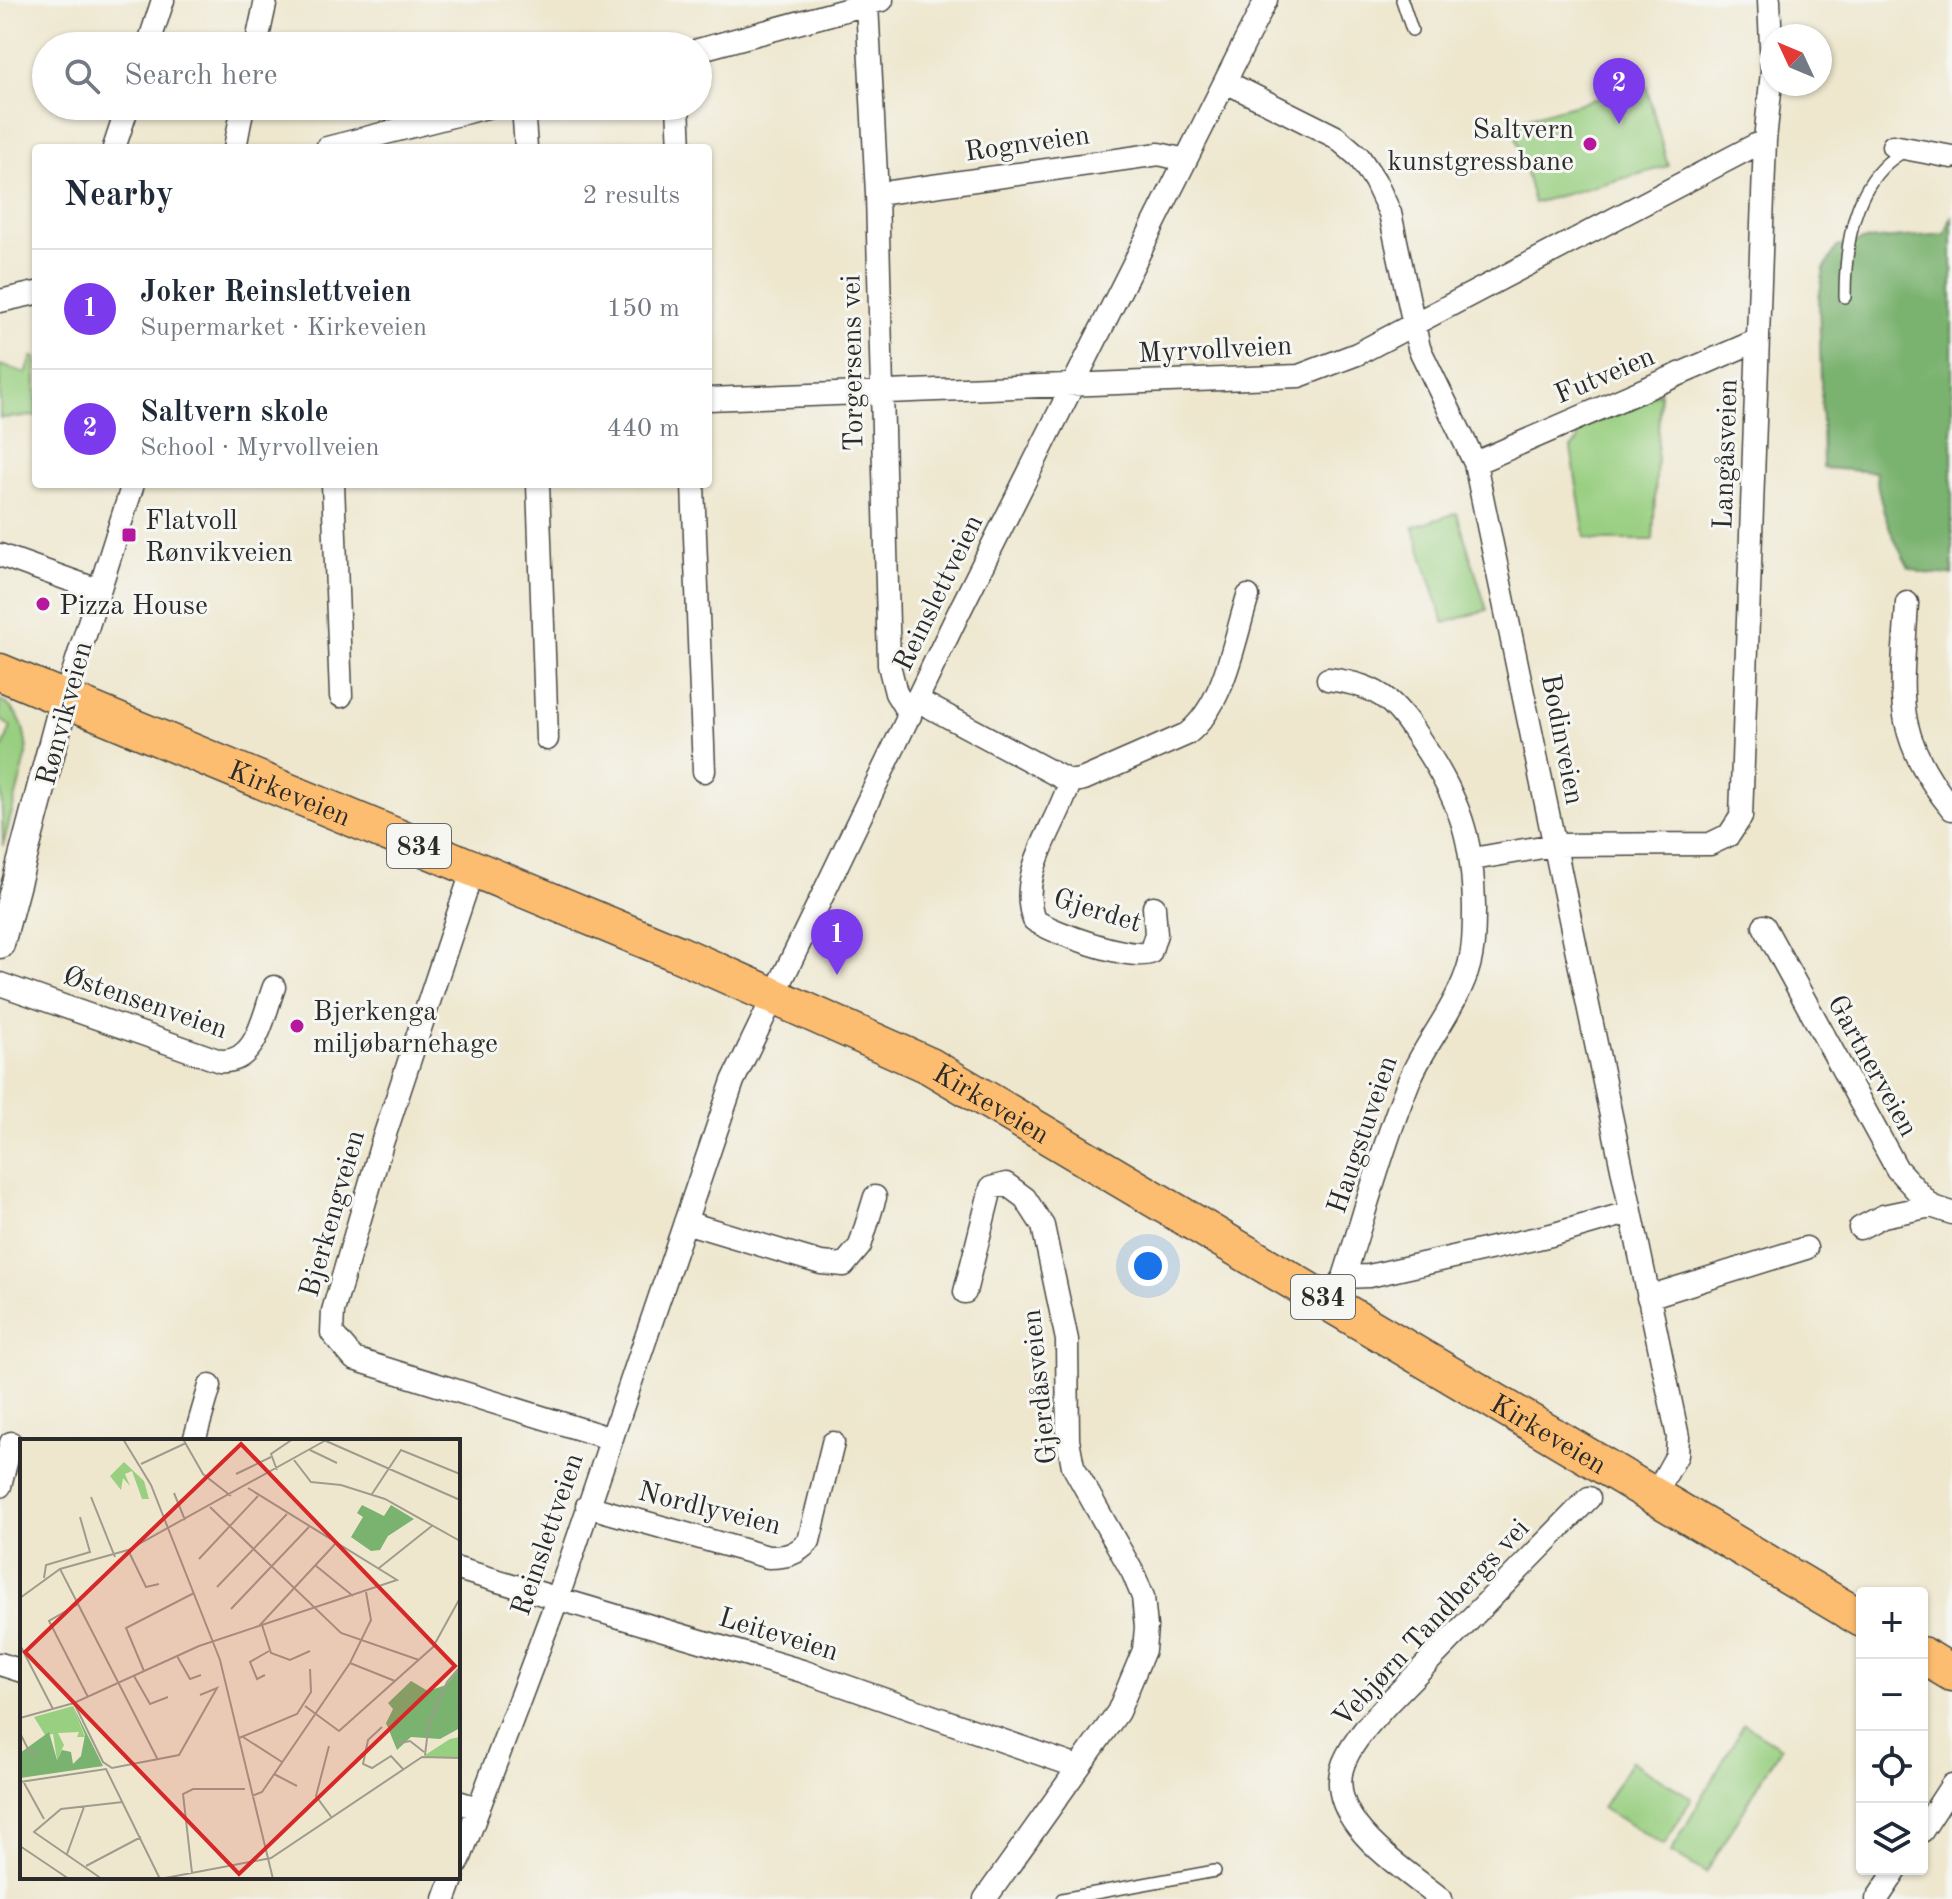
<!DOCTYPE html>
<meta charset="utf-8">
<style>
body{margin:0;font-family:"Old Standard TT",serif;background:#f6f6f7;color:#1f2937}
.controls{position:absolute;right:24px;bottom:24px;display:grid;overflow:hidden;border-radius:8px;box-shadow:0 2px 6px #0004}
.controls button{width:72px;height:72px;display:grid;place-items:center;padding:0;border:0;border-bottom:2px solid #e0e1e3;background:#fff;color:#1f2937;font:40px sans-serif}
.compass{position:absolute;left:1760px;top:24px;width:72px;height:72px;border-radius:50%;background:#fff;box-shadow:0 2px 6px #0004;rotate:314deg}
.you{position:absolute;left:1148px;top:1266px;width:28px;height:28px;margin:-20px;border:6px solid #fff;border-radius:50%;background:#1a73e8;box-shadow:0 0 0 12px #1a73e833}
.badge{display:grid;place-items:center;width:52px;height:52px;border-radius:50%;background:#7c3aed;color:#fff;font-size:26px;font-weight:700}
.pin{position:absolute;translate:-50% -66px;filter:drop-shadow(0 2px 4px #0008)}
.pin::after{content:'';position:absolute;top:42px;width:28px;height:24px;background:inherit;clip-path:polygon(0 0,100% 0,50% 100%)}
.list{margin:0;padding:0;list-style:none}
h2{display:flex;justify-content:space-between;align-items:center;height:104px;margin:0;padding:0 32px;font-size:34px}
h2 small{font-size:26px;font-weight:400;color:#747a83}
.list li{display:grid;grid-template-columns:52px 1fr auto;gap:24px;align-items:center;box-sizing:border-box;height:120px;padding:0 32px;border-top:2px solid #e0e1e3}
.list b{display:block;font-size:30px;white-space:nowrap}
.list p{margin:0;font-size:26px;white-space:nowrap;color:#747a83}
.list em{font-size:26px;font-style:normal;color:#747a83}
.icon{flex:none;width:44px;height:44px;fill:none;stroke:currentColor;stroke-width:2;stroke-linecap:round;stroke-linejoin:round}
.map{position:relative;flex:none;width:1952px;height:1899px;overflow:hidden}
.search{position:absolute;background:#fff;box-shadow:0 2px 6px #0004;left:32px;top:32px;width:680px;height:88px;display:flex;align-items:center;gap:20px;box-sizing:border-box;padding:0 28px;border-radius:44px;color:#747a83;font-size:30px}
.panel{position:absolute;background:#fff;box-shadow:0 2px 6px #0004;left:32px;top:144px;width:680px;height:344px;border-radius:8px}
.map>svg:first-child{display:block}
</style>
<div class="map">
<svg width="1952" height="1899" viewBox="0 0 1952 1899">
<rect width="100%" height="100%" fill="#f6f6f2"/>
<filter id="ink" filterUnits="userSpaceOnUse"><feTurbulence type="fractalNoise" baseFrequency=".0125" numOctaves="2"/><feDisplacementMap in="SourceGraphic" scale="16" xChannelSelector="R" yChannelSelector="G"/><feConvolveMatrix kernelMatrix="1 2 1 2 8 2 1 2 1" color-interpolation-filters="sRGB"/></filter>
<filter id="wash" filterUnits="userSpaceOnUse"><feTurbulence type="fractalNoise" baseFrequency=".006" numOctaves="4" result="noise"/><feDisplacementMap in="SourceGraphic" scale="32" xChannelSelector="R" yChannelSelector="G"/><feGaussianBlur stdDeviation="1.8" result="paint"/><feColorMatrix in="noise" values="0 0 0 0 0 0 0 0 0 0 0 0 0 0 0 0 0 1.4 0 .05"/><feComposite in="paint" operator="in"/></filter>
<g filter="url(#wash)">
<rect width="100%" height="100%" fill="#eee7ce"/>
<!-- green -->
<path fill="#99cf81" stroke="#627d56" stroke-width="2" d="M1646 85 1668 166 1534 203 1512 122Z
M32 357 36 358V416L0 418V365L26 373Z
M1660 392 1653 540H1594L1585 537 1571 448 1578 441 1577 430Z
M1457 513 1487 610 1444 623 1413 527Z
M0 700C21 711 26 732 27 754L3 846 0 755 11 727 0 719Z
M1744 1724 1781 1747 1706 1873 1671 1852Z
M1631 1761 1692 1798 1664 1845 1602 1808Z"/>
<!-- forest -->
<path fill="#7ab26f" stroke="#526e4d" stroke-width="2" d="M1952 215V575L1923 573 1909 568C1893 539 1878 506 1876 472L1823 468 1819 298 1824 269 1837 247 1866 240 1945 234Z"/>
</g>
<g filter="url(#ink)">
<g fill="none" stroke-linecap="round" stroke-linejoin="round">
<defs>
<path id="service" d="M1402 0 1412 30
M1845 297C1845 245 1854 177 1905 151
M1062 1899 1215 1871"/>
<path id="minor" d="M1769 0 1772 68
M867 4 877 194 889 665 896 693 910 716
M148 46 163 0
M256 46 266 0
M698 50 882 0
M1226 82 1336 137 1359 157 1375 181 1390 213 1419 348 1475 463 1678 1437 1677 1455 1654 1496
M523 106 526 148
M678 106 680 148
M1893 146 1952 157
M114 148 128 106
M235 148 243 106
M327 148 491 106
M877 194 1159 154 1185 160
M0 301 36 293
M708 399 1299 376 1357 354 1765 140
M1475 463 1758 340
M333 484 341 696
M538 484 547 739
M693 484 704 771
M0 555 98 590
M1907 603C1902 695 1890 732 1952 809
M1328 679C1387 686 1398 706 1429 754 1463 808 1473 845 1474 908 1474 933 1474 957 1464 980 1450 1016 1424 1045 1409 1081 1383 1145 1365 1212 1344 1277L1329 1301
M65 698 133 484
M917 700 1070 782 1084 779 1187 734C1225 704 1234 640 1248 596
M1070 782C1057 825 1016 875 1034 920 1054 933 1129 960 1150 953L1156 934 1154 907
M1473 859 1554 845 1710 844 1729 835 1741 817 1765 140 1772 72
M473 869 382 1143 333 1311 332 1333 354 1359 609 1438
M1764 926 1897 1169 1931 1206 1952 1213
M0 984 220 1061C257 1064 263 1016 274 987
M685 1222 821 1263 844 1265 860 1246 875 1197
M1860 1228 1883 1216 1931 1206
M1344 1277 1369 1276 1551 1235 1631 1212
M965 1292 991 1188 1006 1184 1025 1198 1043 1226 1067 1340 1068 1440 1073 1466 1133 1573 1143 1597 1146 1627 1144 1650 1118 1712 985 1899
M1648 1297 1806 1248
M194 1441 210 1386
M0 1486 11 1443
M587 1506 768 1557C786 1557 796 1555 809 1541L833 1443
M458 1569 802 1671 1078 1767
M0 1664 22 1671
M458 1802 478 1808
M1922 1831 1952 1785
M458 1863 558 1597 733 1081 959 612 1266 0
M445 1899 453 1877
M1441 1899C1401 1866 1315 1816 1347 1756 1357 1736 1374 1719 1389 1702L1589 1498
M1877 1899 1897 1869"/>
<path id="tertiary" d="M0 944 65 698"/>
<g id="primary">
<path id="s1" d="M0 672 679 954 930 1066 1862 1619"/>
<path d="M1922 1655 1952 1673"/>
</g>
</defs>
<!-- service casing -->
<use href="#service" stroke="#484743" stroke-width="14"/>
<!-- minor casing -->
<use href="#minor" stroke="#484743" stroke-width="25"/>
<!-- tertiary casing -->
<use href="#tertiary" stroke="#484743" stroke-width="31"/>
<!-- primary casing -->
<use href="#primary" stroke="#484743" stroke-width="39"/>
<!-- service -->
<use href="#service" stroke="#fff" stroke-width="11"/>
<!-- minor -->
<use href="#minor" stroke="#fff" stroke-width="22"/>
<!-- tertiary -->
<use href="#tertiary" stroke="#fff" stroke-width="28"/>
<!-- primary -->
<use href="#primary" stroke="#fcbd6f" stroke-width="36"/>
</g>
</g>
<!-- markers -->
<g fill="#b5179e" stroke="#f6f6f2" stroke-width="3">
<circle cx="1590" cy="144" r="8"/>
<rect x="121" y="527" width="16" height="16" rx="4"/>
<circle cx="43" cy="604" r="8"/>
<circle cx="297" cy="1026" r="8"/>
</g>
<g text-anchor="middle" stroke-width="6" stroke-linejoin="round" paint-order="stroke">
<!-- shield labels -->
<g fill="#f6f6f2" stroke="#686867" stroke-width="2">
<rect x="387" y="824" width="64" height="44" rx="6"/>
<rect x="1291" y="1275" width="64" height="44" rx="6"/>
</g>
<g font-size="26" font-weight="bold" fill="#2b2b2b">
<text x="419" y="855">834</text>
<text x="1323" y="1306">834</text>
</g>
<!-- poi labels -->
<g font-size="28" fill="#2b2b2b" stroke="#f6f6f2" text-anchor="start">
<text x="1574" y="138" text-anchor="end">Saltvern<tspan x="1574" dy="32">kunstgressbane</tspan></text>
<text x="145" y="529">Flatvoll<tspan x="145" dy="32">Rønvikveien</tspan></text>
<text x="59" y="614">Pizza House</text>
<text x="313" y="1020">Bjerkenga<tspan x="313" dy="32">miljøbarnehage</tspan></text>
</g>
<!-- street labels -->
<g font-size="28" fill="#2b2b2b" stroke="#f6f6f2">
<text transform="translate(1027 142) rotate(-8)" y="10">Rognveien</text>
<text transform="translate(1215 348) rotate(-3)" y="10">Myrvollveien</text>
<text transform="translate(851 363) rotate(-91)" y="10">Torgersens vei</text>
<text transform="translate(1604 374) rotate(-23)" y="10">Futveien</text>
<text transform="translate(1724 454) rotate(-88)" y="10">Langåsveien</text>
<text transform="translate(937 592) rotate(-64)" y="10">Reinslettveien</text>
<text transform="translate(63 713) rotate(-75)" y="10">Rønvikveien</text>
<text transform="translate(1564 739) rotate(79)" y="10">Bodinveien</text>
<text dy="10" stroke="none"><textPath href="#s1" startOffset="314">Kirkeveien</textPath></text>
<text transform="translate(1098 909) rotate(17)" y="10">Gjerdet</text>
<text transform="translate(146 1001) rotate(19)" y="10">Østensenveien</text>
<text transform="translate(1874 1065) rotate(61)" y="10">Gartnerveien</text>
<text dy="10" stroke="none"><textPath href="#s1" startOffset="1082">Kirkeveien</textPath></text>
<text transform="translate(1361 1134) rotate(-71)" y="10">Haugstuveien</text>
<text transform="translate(331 1213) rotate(-74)" y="10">Bjerkengveien</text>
<text transform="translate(1038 1387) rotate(-96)" y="10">Gjerdåsveien</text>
<text dy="10" stroke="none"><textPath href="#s1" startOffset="1730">Kirkeveien</textPath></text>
<text transform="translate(710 1507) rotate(14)" y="10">Nordlyveien</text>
<text transform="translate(546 1534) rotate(-71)" y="10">Reinslettveien</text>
<text transform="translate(1430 1622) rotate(-47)" y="10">Vebjørn Tandbergs vei</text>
<text transform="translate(779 1633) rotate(17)" y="10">Leiteveien</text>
</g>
</g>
<!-- overview -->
<g transform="translate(20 1439)">
<rect width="440" height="440" fill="#eee7ce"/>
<path d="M104 23 124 42 129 60H122L112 32 105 35 110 47 103 39 101 51 90 37ZM53 267 65 298H57L59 293 38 294 44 306 37 321 33 295 25 296 14 278ZM440 298V319L402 318 430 300Z" fill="#99cf81"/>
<path d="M342 66 364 77 371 66 394 80 368 97 360 111 351 112 331 98 343 78 337 74ZM440 229V289L420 300 391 298 377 311 366 284 373 270 368 264 391 242 408 252 426 246ZM53 267 83 327 0 339V314L29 293 37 321 42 311 51 313 53 325 61 317 65 296Z" fill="#7ab26f"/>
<path fill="none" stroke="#a09c8d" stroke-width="2" d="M103 0 131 46 200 221 253 440M163 0 183 35 211 57M306 2 440 61M290 11 317 24M274 21 291 43 321 46 365 60 440 102M121 25 166 4M257 31 251 15 273 0M216 35 251 18M154 54 165 81M352 55 381 11 440 35M71 58 95 118M190 68 321 194 399 221M108 111 126 148 139 145M179 120 238 57M295 126 333 157M359 129 413 86M40 130 138 321M24 139 26 126 70 113 60 78M197 148 267 75M0 159 40 130 108 111 308 0M58 165 29 182 68 258M211 170 289 88M242 186 251 214 270 221 290 212M239 187 316 104M0 206 33 270M157 217 170 240 181 236M330 224 375 242M124 232 106 189 174 154M245 236 237 240 230 223 249 212M114 237 130 265 148 258M54 264 83 323 92 329 159 316 197 249 180 256M285 267 319 292 413 208 440 159M0 279 54 264 179 207 377 141 228 49M362 288 348 301 343 325 352 329 371 317 383 330M0 294 9 312 17 316M223 298 262 323M219 299 277 275 291 253 290 230M376 305 390 302 404 313M309 307 296 357 312 379M405 316 409 283 427 243 440 228M254 335 277 347M3 342 24 380M0 343 86 330 140 440M232 357 242 353 330 224 351 181 346 153M0 407 49 440M47 415 64 368M66 427 121 398M172 434 163 355 173 350H225M82 440 14 393 41 370 103 363M140 440 251 419 402 318 440 319"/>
<path fill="#d62828" fill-opacity="0.15" stroke="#d62828" stroke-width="4" d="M221 5 435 227 219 435 5 213Z"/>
<rect width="440" height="440" fill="none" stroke="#2b2b2b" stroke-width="4"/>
</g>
</svg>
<div class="controls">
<button>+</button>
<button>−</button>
<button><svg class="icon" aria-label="locate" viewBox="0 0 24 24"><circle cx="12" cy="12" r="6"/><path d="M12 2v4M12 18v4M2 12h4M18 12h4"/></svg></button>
<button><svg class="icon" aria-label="layers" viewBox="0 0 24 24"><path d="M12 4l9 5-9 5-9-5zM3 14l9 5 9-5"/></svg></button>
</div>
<svg class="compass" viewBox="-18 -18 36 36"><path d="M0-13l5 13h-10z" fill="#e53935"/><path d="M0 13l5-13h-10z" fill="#747a83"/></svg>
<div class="you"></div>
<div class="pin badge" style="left:837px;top:975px">1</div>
<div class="pin badge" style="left:1619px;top:124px">2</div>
<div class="search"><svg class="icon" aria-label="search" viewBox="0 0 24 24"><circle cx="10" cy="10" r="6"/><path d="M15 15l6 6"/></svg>Search here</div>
<section class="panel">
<h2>Nearby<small>2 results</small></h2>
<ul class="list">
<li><span class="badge">1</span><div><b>Joker Reinslettveien</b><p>Supermarket · Kirkeveien</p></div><em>150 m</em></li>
<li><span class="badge">2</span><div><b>Saltvern skole</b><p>School · Myrvollveien</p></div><em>440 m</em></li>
</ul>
</section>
</div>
